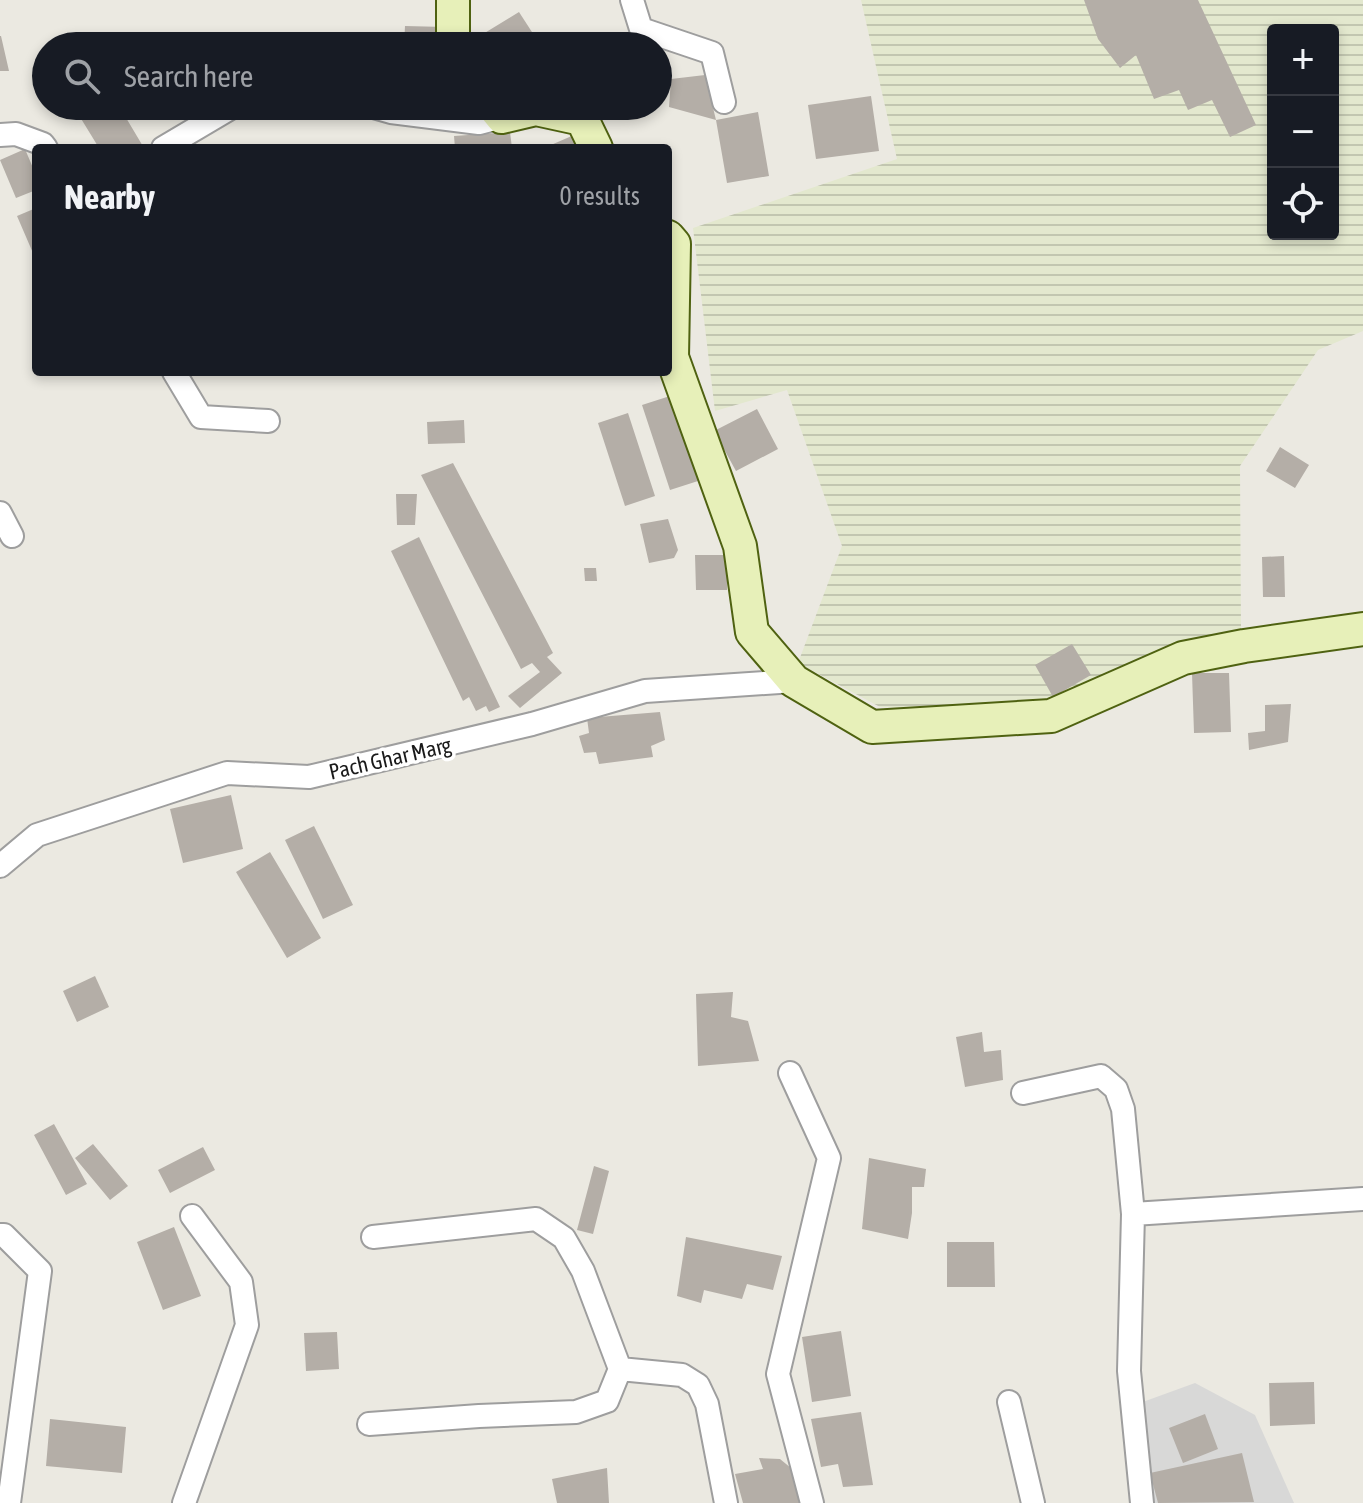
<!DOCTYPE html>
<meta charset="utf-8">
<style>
body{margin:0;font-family:"Asap Condensed",sans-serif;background:#20242c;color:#f1f3f6}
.controls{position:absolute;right:24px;top:24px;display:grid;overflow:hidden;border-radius:8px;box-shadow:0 4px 12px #0003}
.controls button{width:72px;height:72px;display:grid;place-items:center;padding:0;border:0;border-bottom:2px solid #363941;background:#171b24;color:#f1f3f6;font:40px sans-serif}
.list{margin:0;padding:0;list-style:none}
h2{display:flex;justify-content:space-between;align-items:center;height:104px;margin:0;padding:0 32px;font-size:34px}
h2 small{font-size:26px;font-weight:400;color:#9ea1a6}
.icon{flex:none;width:44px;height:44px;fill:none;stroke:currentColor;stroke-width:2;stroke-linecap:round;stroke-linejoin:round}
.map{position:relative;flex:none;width:1363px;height:1503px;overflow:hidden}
.search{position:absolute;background:#171b24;box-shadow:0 4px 12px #0003;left:32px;top:32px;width:640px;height:88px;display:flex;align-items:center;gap:20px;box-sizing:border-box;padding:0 28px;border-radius:44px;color:#9ea1a6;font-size:30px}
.panel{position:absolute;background:#171b24;box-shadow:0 4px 12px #0003;left:32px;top:144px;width:640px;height:232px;border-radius:8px}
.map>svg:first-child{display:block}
</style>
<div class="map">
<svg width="1363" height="1503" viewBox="0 0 1363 1503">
<defs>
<pattern id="farmland-rules" width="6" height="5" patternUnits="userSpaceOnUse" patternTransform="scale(2)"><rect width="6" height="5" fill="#e3e8ce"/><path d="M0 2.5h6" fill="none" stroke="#c2c6b0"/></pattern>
</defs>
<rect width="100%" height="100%" fill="#ebe9e1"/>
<!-- residential -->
<path fill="#d8d8d7" d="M1195 1383 1255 1415 1294 1503H1152L1140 1403Z"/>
<!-- farmland -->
<path fill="url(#farmland-rules)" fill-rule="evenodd" d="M861 0H1363V331L1318 350 1240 466 1241 629 1180 645 1037 717 880 707 798 663 842 546 787 390 715 411 693 228 897 159ZM1273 30H1333V234H1273Z"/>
<!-- building -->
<path fill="#b4aea7" d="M1084 0H1198L1256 125 1230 137 1212 100 1188 110 1179 90 1154 99 1136 55 1120 68 1098 39Z
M519 12 541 46H491L483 34Z
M405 26 445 27 444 46H404Z
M0 36H1L9 71H0Z
M705 75 716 120 669 107 671 79Z
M871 96 879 151 816 159 808 105Z
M99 106H119L144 148H99L80 117Z
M175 106H194L181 115Z
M758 112 769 176 727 183 716 120Z
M510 132 512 148H455L454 136Z
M574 135 580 148H544Z
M25 149 36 175V190L16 198 0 160Z
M36 208V260L17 216Z
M670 396 698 481 670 490 642 405Z
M757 409 778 449 736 471 714 431Z
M628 413 655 496 625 506 598 423Z
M464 420 465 443 428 444 427 422Z
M1280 447 1309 465 1295 488 1266 471Z
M453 463 553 653 547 657 562 673 520 708 508 696 540 672 532 663 521 669 421 475Z
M396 494H417L415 525H397Z
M668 519 678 550 674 558 649 563 640 524Z
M419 537 500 707 489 712 486 706 476 711 469 697 463 701 391 551Z
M695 555H727V590H696Z
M1284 556 1285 597H1263L1262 557Z
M584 568H596L597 581H585Z
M1072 644 1091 675 1053 697 1035 665Z
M1192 673H1229L1231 732 1194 733Z
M1291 704 1288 742 1249 750 1248 733 1265 731V705Z
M660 712 665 740 651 746 653 757 599 764 596 752 584 753 579 736 589 733 587 718Z
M231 795 243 849 183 863 170 809Z
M314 826 353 905 323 919 285 840Z
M270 852 321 938 287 958 236 872Z
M95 976 109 1007 77 1022 63 991Z
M733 992 731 1017 748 1021 759 1061 698 1066 696 994Z
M982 1032 984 1052 1001 1050 1003 1080 965 1087 956 1037Z
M54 1124 87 1184 66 1195 34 1135Z
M93 1144 128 1186 110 1200 75 1158Z
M203 1147 215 1170 170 1193 158 1170Z
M869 1158 926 1169 924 1187H912V1213L908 1239 862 1229Z
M594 1166 609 1171 593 1234 577 1230Z
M174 1227 201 1296 163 1310 137 1242Z
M686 1237 782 1256 773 1290 747 1284 742 1299 704 1290 701 1303 677 1296Z
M947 1242H994L995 1287H947Z
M841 1331 851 1396 812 1402 802 1337Z
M337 1332 339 1369 306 1371 304 1333Z
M1314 1382 1315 1424 1270 1426 1269 1383Z
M861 1412 873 1485 843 1487 838 1464 821 1467 811 1419Z
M1205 1414 1218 1449 1183 1463 1169 1428Z
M50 1419 126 1427 122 1473 46 1466Z
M1242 1453 1254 1502 1158 1503 1150 1473Z
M759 1458 780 1459 797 1473 799 1503H743L735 1474 763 1469Z
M607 1468 609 1503H557L552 1479Z"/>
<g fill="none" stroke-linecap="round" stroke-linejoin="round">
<defs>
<path id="street" d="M632 0 641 29 712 53 724 102
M370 106 391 112 479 123 502 117
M0 135 16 134 43 144 46 148
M163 148 234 106
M174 372 201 417 268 421
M0 513 12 536
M0 866 37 835 227 773 309 777 532 724 645 691 794 681
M790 1073 829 1158 778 1374 812 1503
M1023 1093 1101 1076 1116 1089 1123 1109 1133 1214
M0 1235H4L40 1271 9 1503
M373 1237 536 1219 564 1238 583 1271 620 1369 682 1375 698 1385 707 1404 726 1503
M1009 1402 1033 1503
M369 1424 479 1416 576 1412 607 1401 620 1369
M184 1503 247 1325 241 1282 192 1216
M1142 1503 1129 1371 1133 1214 1363 1199"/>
<path id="secondary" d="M453 0V46
M493 106 502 117 536 109 582 119 596 148
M668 237 674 244 672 357 740 546 752 632 794 681 872 727 1051 716 1183 658 1244 646 1363 629"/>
</defs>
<!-- street casing -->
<use href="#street" stroke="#9e9e9e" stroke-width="26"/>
<!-- secondary casing -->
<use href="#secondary" stroke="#4f6211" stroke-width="36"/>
<!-- street -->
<use href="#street" stroke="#fff" stroke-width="22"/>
<!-- secondary -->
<use href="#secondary" stroke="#e7f0b9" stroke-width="32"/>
</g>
<g text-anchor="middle" stroke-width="7" stroke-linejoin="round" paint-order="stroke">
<!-- street labels -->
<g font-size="22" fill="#1a1a1a" stroke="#fff">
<text transform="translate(390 758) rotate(-13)" y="8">Pach Ghar Marg</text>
</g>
</g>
</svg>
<div class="controls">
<button>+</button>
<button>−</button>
<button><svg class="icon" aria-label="locate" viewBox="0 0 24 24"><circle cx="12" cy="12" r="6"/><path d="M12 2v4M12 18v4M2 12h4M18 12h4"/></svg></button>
</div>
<div class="search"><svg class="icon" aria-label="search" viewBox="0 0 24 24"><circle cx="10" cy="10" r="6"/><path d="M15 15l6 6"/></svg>Search here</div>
<section class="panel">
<h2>Nearby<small>0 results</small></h2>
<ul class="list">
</ul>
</section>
</div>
